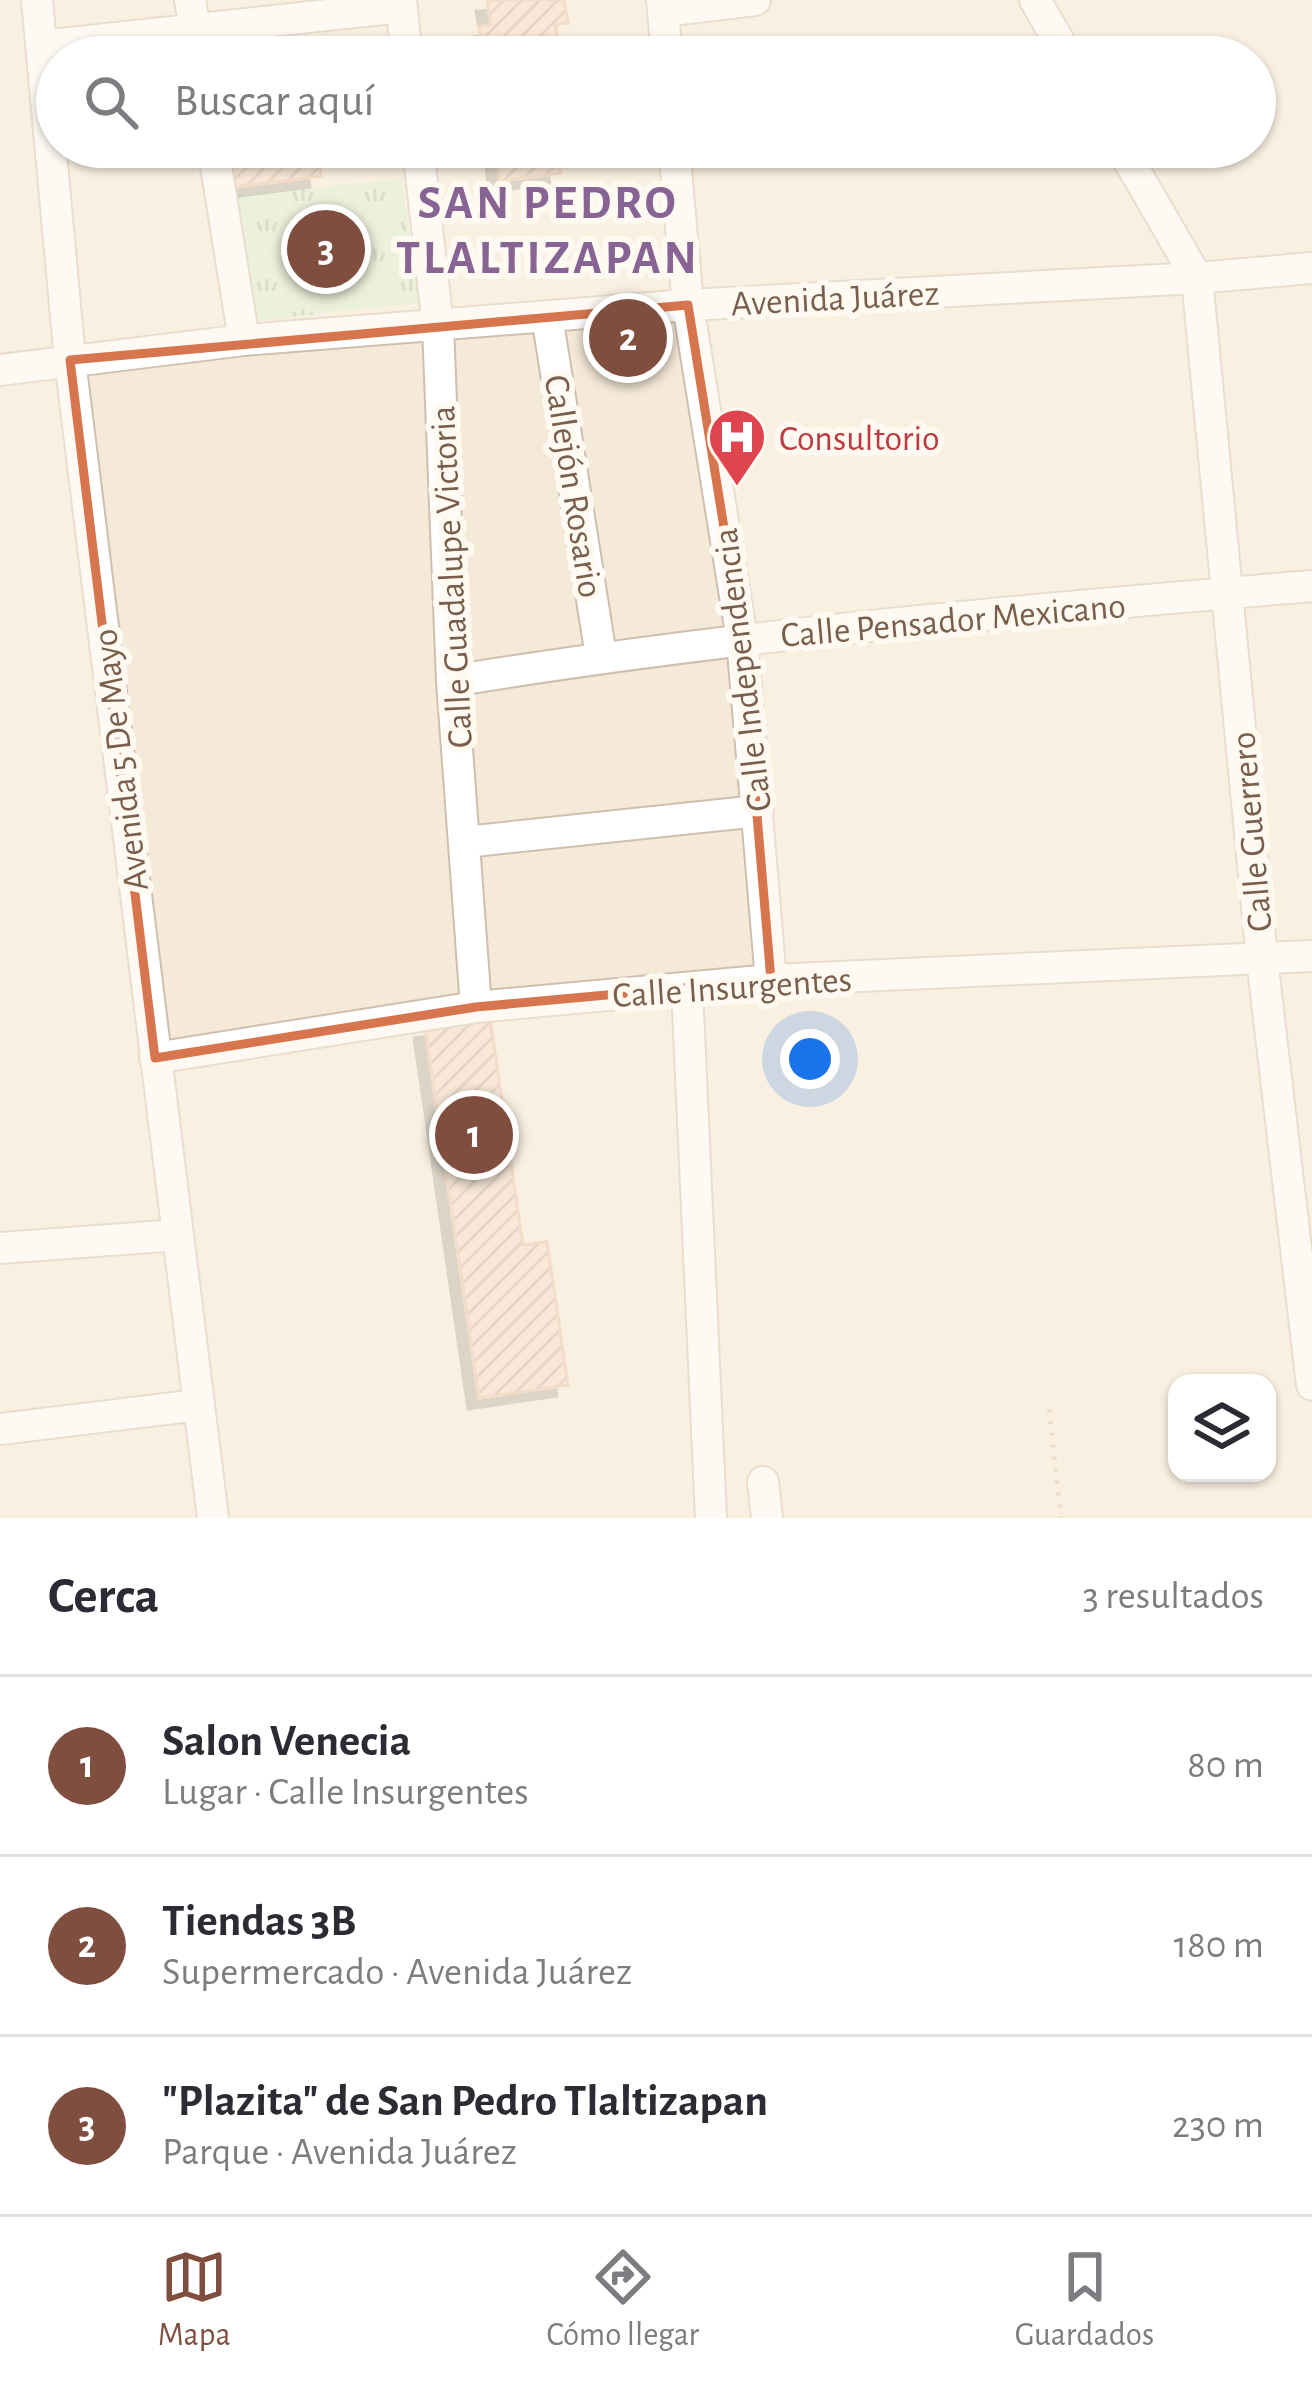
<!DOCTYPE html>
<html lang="es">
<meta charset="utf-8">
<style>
body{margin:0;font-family:"Alegreya Sans",sans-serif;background:#f2f2f3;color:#2b2b33}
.controls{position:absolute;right:36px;bottom:36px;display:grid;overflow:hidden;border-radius:24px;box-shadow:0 3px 9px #0004}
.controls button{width:108px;height:108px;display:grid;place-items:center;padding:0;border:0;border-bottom:3px solid #e1e1e2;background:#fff;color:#2b2b33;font:60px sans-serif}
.you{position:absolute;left:810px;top:1059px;width:42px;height:42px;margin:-30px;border:9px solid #fff;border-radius:50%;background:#1a73e8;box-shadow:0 0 0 18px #1a73e833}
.badge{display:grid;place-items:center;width:78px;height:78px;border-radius:50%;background:#804e3f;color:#fff;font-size:39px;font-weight:700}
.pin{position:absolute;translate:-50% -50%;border:6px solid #fff;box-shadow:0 3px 12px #0006}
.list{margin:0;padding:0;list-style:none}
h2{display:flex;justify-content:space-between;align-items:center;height:156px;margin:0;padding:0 48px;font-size:51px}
h2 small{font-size:39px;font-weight:400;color:#7c7c81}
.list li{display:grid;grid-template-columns:78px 1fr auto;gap:36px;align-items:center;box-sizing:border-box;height:180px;padding:0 48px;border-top:3px solid #e1e1e2}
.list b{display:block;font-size:45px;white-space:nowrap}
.list p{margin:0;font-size:39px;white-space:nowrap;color:#7c7c81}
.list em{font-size:39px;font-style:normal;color:#7c7c81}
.icon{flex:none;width:66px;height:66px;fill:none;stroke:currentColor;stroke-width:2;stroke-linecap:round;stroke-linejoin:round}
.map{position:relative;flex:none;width:1312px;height:1518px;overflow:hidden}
.search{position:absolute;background:#fff;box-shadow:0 3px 9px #0004;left:36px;right:36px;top:36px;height:132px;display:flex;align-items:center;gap:30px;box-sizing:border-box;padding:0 42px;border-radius:66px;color:#7c7c81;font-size:45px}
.sheet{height:696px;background:#fff}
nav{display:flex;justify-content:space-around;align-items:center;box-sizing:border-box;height:168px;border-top:3px solid #e1e1e2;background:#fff;font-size:33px;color:#7c7c81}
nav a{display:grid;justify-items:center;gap:6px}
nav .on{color:#804e3f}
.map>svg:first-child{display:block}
</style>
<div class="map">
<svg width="1312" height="1518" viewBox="0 0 1312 1518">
<defs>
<pattern id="park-tufts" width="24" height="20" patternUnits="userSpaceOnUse" patternTransform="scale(3)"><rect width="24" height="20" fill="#d4ebc7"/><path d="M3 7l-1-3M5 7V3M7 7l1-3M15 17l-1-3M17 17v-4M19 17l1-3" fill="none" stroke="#b1c2a4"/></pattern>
<pattern id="building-hatch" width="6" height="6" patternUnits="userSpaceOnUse" patternTransform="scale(3)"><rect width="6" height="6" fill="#f3d7c1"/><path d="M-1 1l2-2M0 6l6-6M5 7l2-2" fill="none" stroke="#cab29f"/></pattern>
<filter id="shadow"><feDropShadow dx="-11" dy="11" stdDeviation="0" flood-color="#0004"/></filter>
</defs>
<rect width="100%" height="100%" fill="#fdf6ea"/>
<!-- residential -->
<path fill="#f5e9d8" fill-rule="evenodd" d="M0 0H1312V1518H0ZM57 57H1255V147H57ZM1177 1383H1267V1473H1177Z"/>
<!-- park -->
<path fill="url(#park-tufts)" d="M402 179 419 303 253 321 230 196Z"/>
<!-- building -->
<path fill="url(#building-hatch)" stroke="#e6bfa1" stroke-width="3" filter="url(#shadow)" d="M487 0H564L568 23 555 25 560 57H483L479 27 491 25Z
M220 147H247V150L317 147 321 176 225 188Z
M512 147H557L561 173 500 181 497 156 513 154Z
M640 320 644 352 615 355 611 323Z
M490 1018 523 1245 547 1242 568 1385 479 1398 425 1027Z"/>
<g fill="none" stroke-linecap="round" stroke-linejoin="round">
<defs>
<path id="minor" d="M37 0 70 360 213 1518
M190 0 200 57
M401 0 407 57
M662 0 667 57
M1035 0 1068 57
M663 11 755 0
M42 46 401 7
M213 147 244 340
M418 147 438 326 452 681 476 1007
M674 147 688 305 742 639 771 980
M1121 147 1197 278 1262 959 1312 1385
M547 316 601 656
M0 370 244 340 688 305 1197 278 1312 268
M452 681C737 634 1025 610 1312 586
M465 842 758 811
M687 988 711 1518
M155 1058 476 1007 771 980 1312 956
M0 1248 178 1235
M0 1429 198 1405
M763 1482 767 1518"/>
</defs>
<!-- minor casing -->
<use href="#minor" stroke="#d0bfae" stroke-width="34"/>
<!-- path -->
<path stroke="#d8bba3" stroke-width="4.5" stroke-dasharray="3 9" stroke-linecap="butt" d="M1049 1409 1061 1518"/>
<!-- minor -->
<use href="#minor" stroke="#fff" stroke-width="30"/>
</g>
<!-- marked area -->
<path d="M0 0H1312V1518H0ZM688 305 742 639 771 980 476 1007 155 1058 70 360Z" fill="#fdf6ea" fill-opacity=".55" fill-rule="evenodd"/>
<path fill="none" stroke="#d6754e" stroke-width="9" stroke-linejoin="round" d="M688 305 742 639 771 980 476 1007 155 1058 70 360Z"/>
<!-- icons -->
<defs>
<symbol id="hospital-pin" viewBox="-11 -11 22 30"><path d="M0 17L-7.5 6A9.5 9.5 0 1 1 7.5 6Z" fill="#e0444e" stroke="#fffaf1"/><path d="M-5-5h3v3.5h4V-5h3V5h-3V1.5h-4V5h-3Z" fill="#fff"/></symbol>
</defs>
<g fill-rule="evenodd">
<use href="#hospital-pin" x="704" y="404" width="66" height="90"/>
</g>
<g text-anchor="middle" stroke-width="12" stroke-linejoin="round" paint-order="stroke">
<!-- street labels -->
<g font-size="36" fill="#795e4c" stroke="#fffaf1">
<text transform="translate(835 297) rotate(-3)" y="13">Avenida Juárez</text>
<text transform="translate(575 486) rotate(81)" y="13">Callejón Rosario</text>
<text transform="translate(450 577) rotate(-93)" y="13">Calle Guadalupe Victoria</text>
<text transform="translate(953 619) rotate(-5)" y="13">Calle Pensador Mexicano</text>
<text transform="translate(741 670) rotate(-97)" y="13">Calle Independencia</text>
<text transform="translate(119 760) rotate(-97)" y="13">Avenida 5 De Mayo</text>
<text transform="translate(1250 832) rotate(-95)" y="13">Calle Guerrero</text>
<text transform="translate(732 986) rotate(-4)" y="13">Calle Insurgentes</text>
</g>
<!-- health labels -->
<g font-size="36" fill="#be3a42" stroke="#fffaf1" text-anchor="start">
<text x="779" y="450">Consultorio</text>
</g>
<!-- district labels -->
<g font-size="48" font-weight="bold" letter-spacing="3" fill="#876494" stroke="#fffaf1">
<text x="548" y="218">SAN PEDRO<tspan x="548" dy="55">TLALTIZAPAN</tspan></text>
</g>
</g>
</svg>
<div class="controls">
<button><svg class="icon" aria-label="layers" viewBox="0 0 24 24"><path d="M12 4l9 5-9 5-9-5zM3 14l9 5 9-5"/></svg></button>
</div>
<div class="you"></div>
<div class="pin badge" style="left:474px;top:1135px">1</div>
<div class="pin badge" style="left:628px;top:338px">2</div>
<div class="pin badge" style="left:326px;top:249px">3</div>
<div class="search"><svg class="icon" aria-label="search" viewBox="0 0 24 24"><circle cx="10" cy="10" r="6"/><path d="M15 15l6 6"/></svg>Buscar aquí</div>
</div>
<section class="sheet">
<h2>Cerca<small>3 resultados</small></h2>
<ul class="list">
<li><span class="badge">1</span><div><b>Salon Venecia</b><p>Lugar · Calle Insurgentes</p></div><em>80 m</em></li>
<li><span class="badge">2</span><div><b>Tiendas 3B</b><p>Supermercado · Avenida Juárez</p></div><em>180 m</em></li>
<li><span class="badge">3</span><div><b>&quot;Plazita&quot; de San Pedro Tlaltizapan</b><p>Parque · Avenida Juárez</p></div><em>230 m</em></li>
</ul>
</section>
<nav>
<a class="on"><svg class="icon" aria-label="map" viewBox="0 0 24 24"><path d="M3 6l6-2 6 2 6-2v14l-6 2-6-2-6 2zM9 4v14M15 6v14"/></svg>Mapa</a>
<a><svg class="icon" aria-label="directions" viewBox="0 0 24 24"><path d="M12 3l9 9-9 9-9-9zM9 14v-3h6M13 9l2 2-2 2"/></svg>Cómo llegar</a>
<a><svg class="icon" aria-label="saved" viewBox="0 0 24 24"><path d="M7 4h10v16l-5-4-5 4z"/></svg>Guardados</a>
</nav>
